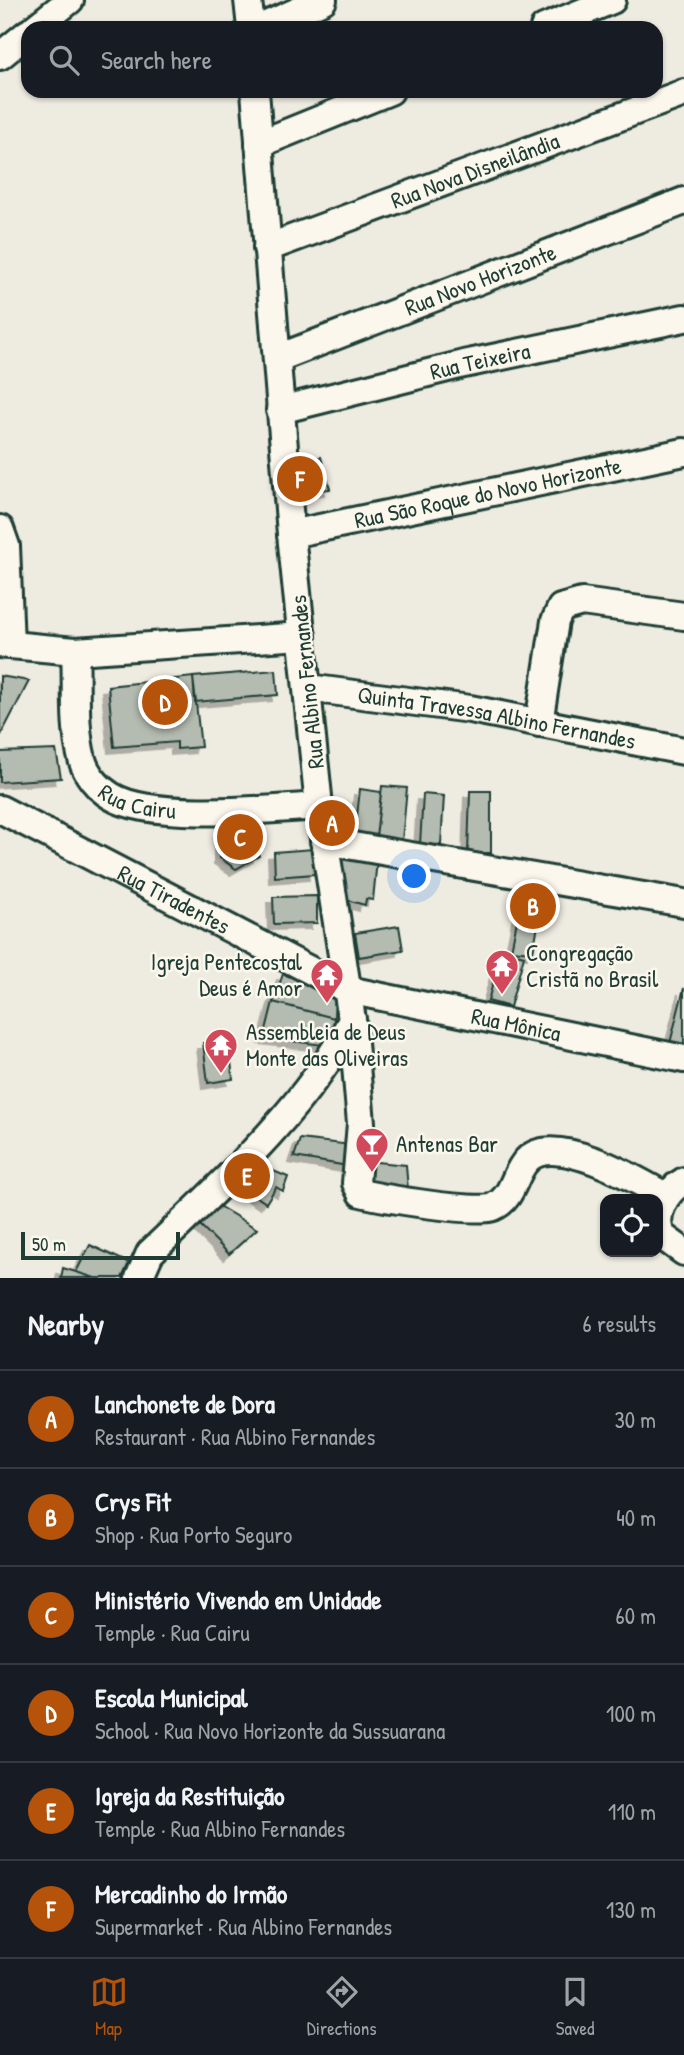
<!DOCTYPE html>
<meta charset="utf-8">
<style>
body{margin:0;font-family:"Patrick Hand",sans-serif;background:#242831;color:#f1f3f6}
.controls{position:absolute;right:21px;bottom:21px;display:grid;overflow:hidden;border-radius:14px;box-shadow:0 2px 5px #0004}
.controls button{width:63px;height:63px;display:grid;place-items:center;padding:0;border:0;border-bottom:2px solid #363941;background:#171b24;color:#f1f3f6;font:35px sans-serif}
.scale{position:absolute;left:21px;bottom:18px;width:159px;box-sizing:border-box;padding-left:7px;border:4px solid #1f3d34;border-top:0;font-size:19px;line-height:24px;white-space:nowrap;color:#1f3d34;-webkit-text-stroke:5px #fbf7ec;paint-order:stroke}
.you{position:absolute;left:415px;top:877px;width:24px;height:24px;margin:-18px;border:5px solid #fff;border-radius:50%;background:#1a73e8;box-shadow:0 0 0 10px #1a73e833}
.badge{display:grid;place-items:center;width:46px;height:46px;border-radius:50%;background:#b45309;color:#fff;font-size:23px;font-weight:700}
.pin{position:absolute;translate:-50% -50%;border:4px solid #fff;box-shadow:0 2px 7px #0006}
.list{margin:0;padding:0;list-style:none}
h2{display:flex;justify-content:space-between;align-items:center;height:91px;margin:0;padding:0 28px;font-size:30px}
h2 small{font-size:23px;font-weight:400;color:#9ea1a6}
.list li{display:grid;grid-template-columns:46px 1fr auto;gap:21px;align-items:center;box-sizing:border-box;height:98px;padding:0 28px;border-top:2px solid #363941}
.list b{display:block;font-size:26px;white-space:nowrap}
.list p{margin:0;font-size:23px;white-space:nowrap;color:#9ea1a6}
.list em{font-size:23px;font-style:normal;color:#9ea1a6}
.icon{flex:none;width:38px;height:38px;fill:none;stroke:currentColor;stroke-width:2;stroke-linecap:round;stroke-linejoin:round}
.map{position:relative;flex:none;width:684px;height:1278px;overflow:hidden}
.search{position:absolute;background:#171b24;box-shadow:0 2px 5px #0004;left:21px;right:21px;top:21px;height:77px;display:flex;align-items:center;gap:18px;box-sizing:border-box;padding:0 24px;border-radius:21px;color:#9ea1a6;font-size:26px}
.sheet{height:679px;background:#171b24}
nav{display:flex;justify-content:space-around;align-items:center;box-sizing:border-box;height:98px;border-top:2px solid #363941;background:#171b24;font-size:19px;color:#9ea1a6}
nav a{display:grid;justify-items:center;gap:4px}
nav .on{color:#b45309}
.map>svg:first-child{display:block}
</style>
<div class="map">
<svg width="684" height="1278" viewBox="0 0 684 1278">
<defs>
<filter id="shadow"><feDropShadow dx="-6" dy="6" stdDeviation="0" flood-color="#0004"/></filter>
</defs>
<rect width="100%" height="100%" fill="#eeece1"/>
<filter id="ink" filterUnits="userSpaceOnUse"><feTurbulence type="fractalNoise" baseFrequency=".0143" numOctaves="2"/><feDisplacementMap in="SourceGraphic" scale="14" xChannelSelector="R" yChannelSelector="G"/><feConvolveMatrix kernelMatrix="1 2 1 2 8 2 1 2 1" color-interpolation-filters="sRGB"/></filter>
<g filter="url(#ink)">
<!-- building -->
<path fill="#b4bbb0" stroke="#1f3d34" stroke-width="2" filter="url(#shadow)" d="M321 457 330 489 298 493 295 463Z
M276 670 278 695 195 702 193 677Z
M0 676 29 681 1 735H0Z
M193 677 201 747 177 749V742L114 747 108 686Z
M56 750 61 778 0 782V752Z
M382 786 407 788 402 841 376 837Z
M360 789 381 792 376 837 355 835Z
M470 791H491V853H468Z
M423 794 444 796 441 845 420 844Z
M326 809 357 813 355 835 326 829Z
M255 826 259 856 236 869 220 858V832Z
M313 849 315 874 275 877 274 852Z
M335 852 377 860 373 900 366 899 365 905 339 898Z
M524 886 545 888 533 952 511 950Z
M317 896V923L274 924 273 897Z
M399 926 403 950 359 957 355 933Z
M502 950 524 956 510 1007 488 1001Z
M283 974 335 992 334 1018 273 1002Z
M684 988V1051L669 1047Z
M273 1002 334 1018 332 1046 264 1038Z
M203 1043H229L233 1079 208 1083Z
M300 1139 352 1145 348 1166 294 1157Z
M252 1159 260 1164 255 1174 263 1180 271 1170 288 1177 283 1191 276 1187 266 1203 236 1183Z
M367 1161 406 1165 408 1190 367 1185Z
M212 1202 257 1229 229 1254 195 1220Z
M90 1245 129 1263 122 1278H95L76 1272Z
M63 1268 76 1272 95 1278H61Z"/>
<g fill="none" stroke-linecap="round" stroke-linejoin="round">
<defs>
<g id="minor">
<path d="M248 0 251 28"/>
<path d="M35 28 70 0"/>
<path d="M260 28 323 0"/>
<path d="M544 28 612 0"/>
<path d="M0 56 28 33"/>
<path d="M259 144 390 91"/>
<path id="s1" d="M267 248 684 93"/>
<path id="s2" d="M278 358 684 201"/>
<path id="s3" d="M280 410 464 364 684 318"/>
<path d="M0 529 6 546 10 645"/>
<path id="s4" d="M291 534 684 452"/>
<path d="M0 644 75 651 302 636"/>
<path id="s5" d="M75 651C77 685 73 725 82 759 86 774 98 788 111 796 150 821 272 809 319 806"/>
<path id="s6" d="M308 688 470 709 684 751"/>
<path d="M539 723 555 621 561 608 582 602 684 616"/>
<path id="s7" d="M0 809 348 990 684 1059"/>
<path d="M324 841 684 903"/>
<path d="M352 1020 361 1123 356 1183 361 1193C382 1198 477 1214 493 1207 514 1198 513 1174 527 1160 554 1131 639 1181 665 1196"/>
<path d="M684 1181C666 1191 651 1216 662 1236L684 1252"/>
<path d="M139 1278 150 1253C221 1185 307 1107 352 1020L319 806 291 534 255 91"/>
</g>
</defs>
<!-- minor casing -->
<use href="#minor" stroke="#1f3d34" stroke-width="32"/>
<!-- minor -->
<use href="#minor" stroke="#fbf7ec" stroke-width="26"/>
</g>
</g>
<!-- icons -->
<defs>
<symbol id="temple-pin" viewBox="-11 -11 22 30"><path d="M0 17L-7.5 6A9.5 9.5 0 1 1 7.5 6Z" fill="#d1495b" stroke="#fbf7ec"/><path d="M0-6L5-2H3V0L6.5 2.5H4V6H1.5V3h-3V6H-4V2.5H-6.5L-3 0V-2H-5Z" fill="#fff"/></symbol>
<symbol id="bar-pin" viewBox="-11 -11 22 30"><path d="M0 17L-7.5 6A9.5 9.5 0 1 1 7.5 6Z" fill="#d1495b" stroke="#fbf7ec"/><path d="M-6-5H6L.8 .8V4.5H3.5V6h-7V4.5H-.8V.8Z" fill="#fff"/></symbol>
</defs>
<g fill-rule="evenodd">
<use href="#temple-pin" x="483" y="947" width="38" height="52"/>
<use href="#temple-pin" x="308" y="956" width="38" height="52"/>
<use href="#temple-pin" x="202" y="1026" width="38" height="52"/>
<use href="#bar-pin" x="353" y="1125" width="38" height="52"/>
</g>
<g text-anchor="middle" stroke-width="5" stroke-linejoin="round" paint-order="stroke">
<!-- street labels -->
<g font-size="23" fill="#1f3d34" stroke="#fbf7ec">
<text dy="8" stroke="none"><textPath href="#s1" startOffset="222">Rua Nova Disneilândia</textPath></text>
<text dy="8" stroke="none"><textPath href="#s2" startOffset="217">Rua Novo Horizonte</textPath></text>
<text dy="8" stroke="none"><textPath href="#s3" startOffset="206">Rua Teixeira</textPath></text>
<text dy="8" stroke="none"><textPath href="#s4" startOffset="201">Rua São Roque do Novo Horizonte</textPath></text>
<text transform="translate(307 682) rotate(-96)" y="8">Rua Albino Fernandes</text>
<text dy="8" stroke="none"><textPath href="#s6" startOffset="191">Quinta Travessa Albino Fernandes</textPath></text>
<text dy="8" stroke="none"><textPath href="#s5" startOffset="184">Rua Cairu</textPath></text>
<text dy="8" stroke="none"><textPath href="#s7" startOffset="196">Rua Tiradentes</textPath></text>
<text dy="8" stroke="none"><textPath href="#s7" startOffset="564">Rua Mônica</textPath></text>
</g>
<!-- poi labels -->
<g font-size="23" fill="#1f3d34" stroke="#fbf7ec" text-anchor="start">
<text x="526" y="961">Congregação<tspan x="526" dy="26">Cristã no Brasil</tspan></text>
<text x="302" y="970" text-anchor="end">Igreja Pentecostal<tspan x="302" dy="26">Deus é Amor</tspan></text>
<text x="246" y="1040">Assembleia de Deus<tspan x="246" dy="26">Monte das Oliveiras</tspan></text>
<text x="396" y="1152">Antenas Bar</text>
</g>
</g>
</svg>
<div class="controls">
<button><svg class="icon" aria-label="locate" viewBox="0 0 24 24"><circle cx="12" cy="12" r="6"/><path d="M12 2v4M12 18v4M2 12h4M18 12h4"/></svg></button>
</div>
<div class="scale">50 m</div>
<div class="you"></div>
<div class="pin badge" style="left:332px;top:823px">A</div>
<div class="pin badge" style="left:533px;top:906px">B</div>
<div class="pin badge" style="left:240px;top:837px">C</div>
<div class="pin badge" style="left:165px;top:702px">D</div>
<div class="pin badge" style="left:247px;top:1176px">E</div>
<div class="pin badge" style="left:300px;top:479px">F</div>
<div class="search"><svg class="icon" aria-label="search" viewBox="0 0 24 24"><circle cx="10" cy="10" r="6"/><path d="M15 15l6 6"/></svg>Search here</div>
</div>
<section class="sheet">
<h2>Nearby<small>6 results</small></h2>
<ul class="list">
<li><span class="badge">A</span><div><b>Lanchonete de Dora</b><p>Restaurant · Rua Albino Fernandes</p></div><em>30 m</em></li>
<li><span class="badge">B</span><div><b>Crys Fit</b><p>Shop · Rua Porto Seguro</p></div><em>40 m</em></li>
<li><span class="badge">C</span><div><b>Ministério Vivendo em Unidade</b><p>Temple · Rua Cairu</p></div><em>60 m</em></li>
<li><span class="badge">D</span><div><b>Escola Municipal</b><p>School · Rua Novo Horizonte da Sussuarana</p></div><em>100 m</em></li>
<li><span class="badge">E</span><div><b>Igreja da Restituição</b><p>Temple · Rua Albino Fernandes</p></div><em>110 m</em></li>
<li><span class="badge">F</span><div><b>Mercadinho do Irmão</b><p>Supermarket · Rua Albino Fernandes</p></div><em>130 m</em></li>
</ul>
</section>
<nav>
<a class="on"><svg class="icon" aria-label="map" viewBox="0 0 24 24"><path d="M3 6l6-2 6 2 6-2v14l-6 2-6-2-6 2zM9 4v14M15 6v14"/></svg>Map</a>
<a><svg class="icon" aria-label="directions" viewBox="0 0 24 24"><path d="M12 3l9 9-9 9-9-9zM9 14v-3h6M13 9l2 2-2 2"/></svg>Directions</a>
<a><svg class="icon" aria-label="saved" viewBox="0 0 24 24"><path d="M7 4h10v16l-5-4-5 4z"/></svg>Saved</a>
</nav>
